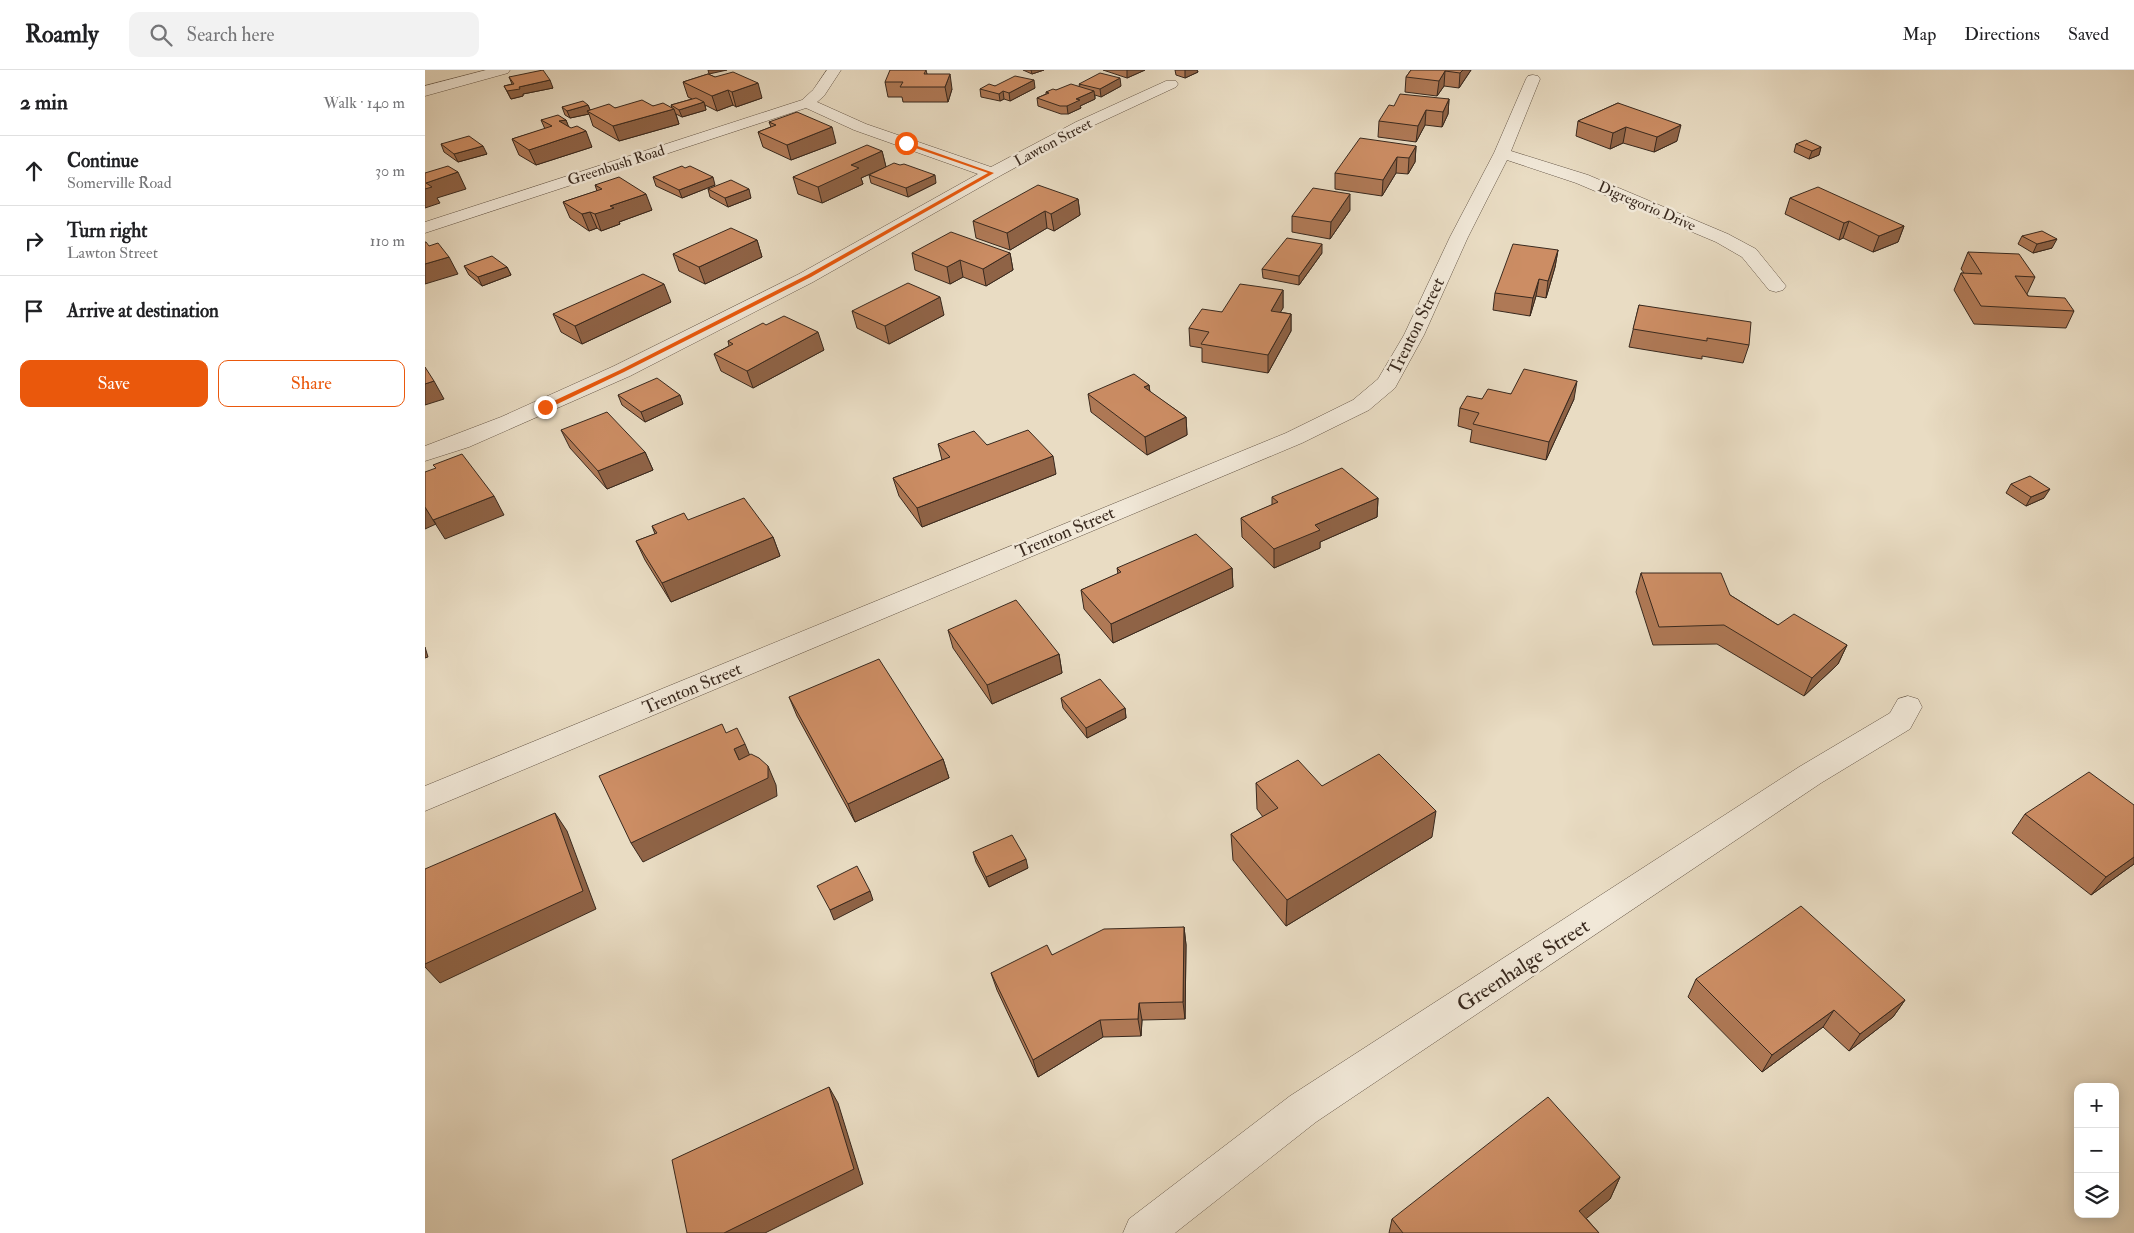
<!DOCTYPE html>
<meta charset="utf-8">
<style>
body{margin:0;font-family:"IM FELL Double Pica",serif;background:#f2f2f2;color:#202124}
.controls{position:absolute;right:15px;bottom:15px;display:grid;overflow:hidden;border-radius:10px;box-shadow:0 2px 12px #0003}
.controls button{width:45px;height:45px;display:grid;place-items:center;padding:0;border:0;border-bottom:1px solid #e0e0e0;background:#fff;color:#202124;font:25px sans-serif}
.stop{position:absolute;width:15px;height:15px;margin:-11px;border:4px solid #ea580c;border-radius:50%;background:#fff}
.stop.end{background:#ea580c;border-color:#fff;box-shadow:0 1px 5px #0008}
.list{margin:0;padding:0;list-style:none}
h2{display:flex;justify-content:space-between;align-items:center;height:65px;margin:0;padding:0 20px;font-size:21px}
h2 small{font-size:16px;font-weight:400;color:#757577}
.list li{display:grid;grid-template-columns:32px 1fr auto;gap:15px;align-items:center;box-sizing:border-box;height:70px;padding:0 20px;border-top:1px solid #e0e0e0}
.list b{display:block;font-size:19px;white-space:nowrap}
.list p{margin:0;font-size:16px;white-space:nowrap;color:#757577}
.list em{font-size:16px;font-style:normal;color:#757577}
.actions{display:flex;gap:10px;padding:15px 20px}
.actions a{flex:1;padding:11px 0;border:1px solid #ea580c;border-radius:10px;text-align:center;font-size:18px;color:#ea580c}
.actions .main{background:#ea580c;color:#fff}
.icon{flex:none;width:28px;height:28px;fill:none;stroke:currentColor;stroke-width:2;stroke-linecap:round;stroke-linejoin:round}
.map{position:relative;flex:none;width:1709px;height:1163px;overflow:hidden}
header{display:flex;align-items:center;gap:30px;box-sizing:border-box;height:70px;padding:0 25px;background:#fff;border-bottom:1px solid #e0e0e0}
header strong{font-size:24px}
nav{display:flex;gap:28px;margin-inline-start:auto;font-size:18px}
.search{width:350px;height:45px;background:#f2f2f2;display:flex;align-items:center;gap:12px;box-sizing:border-box;padding:0 18px;border-radius:10px;color:#757577;font-size:19px}
main{display:flex}
aside{flex:1;background:#fff}
.map>svg:first-child{display:block}
</style>
<header>
<strong>Roamly</strong>
<div class="search"><svg class="icon" aria-label="search" viewBox="0 0 24 24"><circle cx="10" cy="10" r="6"/><path d="M15 15l6 6"/></svg>Search here</div>
<nav><a>Map</a><a>Directions</a><a>Saved</a></nav>
</header>
<main>
<aside>
<h2>2 min<small>Walk · 140 m</small></h2>
<ul class="list">
<li><svg class="icon" aria-label="ahead" viewBox="0 0 24 24"><path d="M12 20V5M6 11l6-6 6 6"/></svg><div><b>Continue</b><p>Somerville Road</p></div><em>30 m</em></li>
<li><svg class="icon" aria-label="right" viewBox="0 0 24 24"><path d="M7 20v-9h11M14 6l5 5-5 5"/></svg><div><b>Turn right</b><p>Lawton Street</p></div><em>110 m</em></li>
<li><svg class="icon" aria-label="arrive" viewBox="0 0 24 24"><path d="M6 21V4h12l-3 4 3 4H6"/></svg><div><b>Arrive at destination</b></div></li>
</ul>
<div class="actions"><a class="main">Save</a><a>Share</a></div>
</aside>
<div class="map">
<svg width="1709" height="1163" viewBox="0 0 1709 1163">
<rect width="100%" height="100%" fill="#e9dcc3"/>
<filter id="stains"><feTurbulence type="fractalNoise" baseFrequency=".004" numOctaves="4"/><feColorMatrix values="0 0 0 0 .2 0 0 0 0 .09 0 0 0 0 .02 0 0 0 .5 -.17"/></filter>
<radialGradient id="worn" r=".72"><stop offset=".6" stop-color="#630" stop-opacity="0"/><stop offset="1" stop-color="#630" stop-opacity=".3"/></radialGradient>
<g fill="none" stroke-linecap="round" stroke-linejoin="round">
<defs>
<path id="minor" d="M61 0H85L83 3 0 26V16Z
M402 0H416L399 26 392 32 441 54 566 97 651 52 741 11H751L753 14 751 17 663 58 573 107 388 212 205 306 44 377 0 391V376L76 347 189 296 374 204 553 104 429 60 381 38 0 163V152L377 30 388 20Z
M1108 5 1113 6 1115 9 1086 81 1163 105 1303 164 1331 179 1361 216 1358 220 1351 222 1344 220 1317 187 1291 172 1151 113 1082 90 1043 167 999 265 970 318 944 340 877 373 0 741V716L861 363 928 330 953 309 979 265 1025 167 1069 83 1101 9 1103 6Z
M1483 626 1493 629 1497 637 1485 659 1396 713 891 1052 750 1163H698L704 1149 865 1026 1374 697 1465 643 1473 629Z"/>
</defs>
<!-- minor casing -->
<use href="#minor" stroke="#655647" stroke-width="1"/>
<!-- minor -->
<use href="#minor" fill="#f1e8d8" fill-rule="evenodd"/>
</g>
<!-- wall -->
<path fill="#af7956" stroke="#39291e" d="M501 0 502 4 527 19 523 32H478L477 27H463L460 12Z
M598 0H619L607 4Z
M678 0H720L702 8Z
M750 0H772L773 2 760 8 751 5Z
M986 0H1046L1034 18 1019 16 1012 26 980 22 981 7Z
M283 4 337 28 311 37 308 35 292 41 280 35 281 40 257 47 251 44 254 54 194 71 168 56 164 44 145 48 140 45 137 37 163 35 165 40 190 38 228 36 247 38 246 35 267 29 263 27 258 12Z
M84 7 128 18 98 24V26L86 29 79 16 87 14Z
M654 14 696 16 676 27 670 25V29L655 36 656 38 643 44H636L613 36 612 28 621 24V22L655 16Z
M570 16 610 18 585 31 579 29 575 31 556 27 555 19Z
M1024 29 1023 44 1017 57 1000 55 991 72 953 67 954 51 969 36Z
M1193 33 1252 71 1229 82 1198 73 1185 79 1151 66 1153 51Z
M116 50H141L143 56 167 77 111 95 94 85 87 69 120 59Z
M344 52 411 73 366 90 338 77 333 62 346 57Z
M16 74 62 84 33 92 19 82Z
M1371 74 1396 77 1394 85 1384 89 1369 82Z
M991 76 990 92 983 104 971 103 957 126 910 119V103Z
M457 81 461 97 436 108 438 114 397 133 373 124 368 107Z
M444 105 511 113 483 127 446 113Z
M228 107 290 115 257 128 231 116Z
M170 115 227 140 194 152 195 154 176 161 172 158 164 161 145 148 138 132 172 121Z
M283 119 326 128 303 137 285 127Z
M1365 128 1479 156 1473 172 1448 182 1418 168 1414 170 1360 144Z
M653 129 655 145 629 161 622 158 585 180 551 168 548 151Z
M925 140 905 169 867 162V146Z
M1597 166 1627 178 1608 183 1593 174Z
M332 170 337 187 280 214 254 201 248 184Z
M1133 180 1130 197 1121 228 1111 226 1105 246 1068 240 1070 223Z
M1543 182 1610 207 1602 224 1603 226 1649 241 1641 258 1549 254 1529 220 1536 203H1539L1536 199Z
M487 183H585L588 200 561 216 538 207 525 214 490 200Z
M897 183 874 215 838 208 837 199Z
M39 196 82 197 86 205 57 216 44 205Z
M858 220V238L855 242 866 244V261L843 303 777 292V278L765 276 764 258 797 242Z
M246 232 157 274 136 262 128 244Z
M1214 235 1324 275 1318 293 1277 286V289L1204 277Z
M427 241 519 245 464 274 432 258Z
M303 271 399 280 328 318 296 301 289 284 304 276Z
M724 315 725 322 761 347 762 365 722 385 666 342 663 324Z
M1086 324 1149 329 1121 390 1045 372 1047 360 1033 356 1035 338 1057 329Z
M193 325 258 334 220 352 197 335Z
M136 360 220 382 228 400 182 419 145 378Z
M513 374 562 375 631 404 497 457 474 426 468 408 517 390Z
M1586 414 1619 428 1601 436 1581 423Z
M847 427 953 428 952 447 895 472V478L849 498 817 467 816 448 847 435Z
M227 456 348 467 355 486 246 532 220 490 211 471 230 464Z
M692 498H807L808 517 688 573 659 539 656 520 693 504Z
M1216 503 1305 525 1353 555 1422 575 1413 594 1379 626 1292 574 1228 575 1211 522Z
M523 560 634 584 637 603 567 634 528 578Z
M364 627 518 689 524 708 430 752 372 646Z
M636 628 700 638 701 648 662 668 638 638Z
M831 713 897 716 1007 767 861 856 808 790 806 764 838 747 832 739Z
M1600 744 1709 794 1666 825 1587 763Z
M548 782 603 798 564 817 551 792Z
M759 857 761 875 760 949 717 950 716 966 678 967 613 1007 572 920 566 903 627 885Z
M1271 909 1480 930 1468 947 1424 981 1398 957 1337 1002 1263 927Z
M1195 1107 1185 1129 1161 1148 1174 1163H964L967 1149Z"/>
<!-- shaded-wall -->
<path fill="#8f6346" stroke="#39291e" d="M283 0H302L284 4Z
M606 0H619L607 4Z
M702 0H720L702 8Z
M760 0H772L773 2 760 8Z
M1038 0H1046L1034 18 1035 3Z
M1020 1 1019 16 1012 26 1014 11Z
M525 4 527 19 523 32 520 17Z
M695 8 696 16 676 27 675 19Z
M125 10 128 18 98 24V26L86 29 82 21 94 17Z
M609 10 610 18 585 31 584 23Z
M333 13 337 28 311 37 307 22Z
M303 20 308 35 292 41 287 26Z
M578 21 579 29 575 31 574 24Z
M669 21 670 29 655 36 656 38 643 44 642 36 651 29Z
M1024 29 1023 44 1017 57 1018 42Z
M279 32 281 40 257 47 254 40Z
M163 35 166 42 162 41 164 44 145 48 142 41Z
M249 39 254 54 194 71 188 56Z
M1001 40 1000 55 991 72 993 56Z
M141 50 147 65 134 51Z
M1256 55 1252 71 1229 82 1232 67Z
M407 57 411 73 366 90 362 75Z
M1201 57 1198 73 1185 79 1188 63Z
M161 61 167 77 111 95 104 80Z
M58 76 62 84 33 92 29 84Z
M991 76 990 92 983 104 984 88Z
M1396 77 1394 85 1384 89 1387 81Z
M457 81 461 97 436 108 438 114 397 133 393 117 426 95Z
M972 87 971 103 957 126 958 110Z
M33 102 41 119 12 128 15 133 0 138V119L1 113Z
M510 105 511 113 483 127 481 118Z
M288 107 290 115 257 128 254 120Z
M324 119 326 128 303 137 300 128Z
M221 124 227 140 194 152 195 154 176 161 170 144 185 136Z
M925 124V140L905 169 906 152Z
M653 129 655 145 629 161 626 144Z
M620 141 622 158 585 180 582 163Z
M165 142 172 158 164 161 157 144Z
M1424 151 1418 168 1414 170 1419 153Z
M1479 156 1473 172 1448 182 1454 166Z
M1632 169 1627 178 1608 183 1612 174Z
M332 170 337 187 280 214 274 197Z
M897 174V183L874 215V206Z
M1133 180 1130 197 1121 228 1123 211Z
M585 183 588 200 561 216 558 199Z
M24 187 33 204 0 214V194Z
M535 190 538 207 525 214 522 197Z
M82 197 86 205 57 216 53 207Z
M1114 209 1111 226 1105 246 1108 228Z
M239 214 246 232 157 274 150 256Z
M858 220V238L846 258V241Z
M515 227 519 245 464 274 460 256Z
M866 244V261L843 303V285Z
M393 262 399 280 328 318 322 301Z
M9 311 19 329 0 335V314Z
M1152 311 1149 329 1121 390 1124 372Z
M724 315 726 333 719 317Z
M255 325 258 334 220 352 216 342Z
M761 347 762 365 722 385 720 367Z
M220 382 228 400 182 419 173 401Z
M628 386 631 404 497 457 492 438Z
M1625 419 1619 428 1601 436 1606 427Z
M69 426 79 445 20 469 8 450Z
M953 428 952 447 895 472V478L849 498V479L890 455Z
M0 437 11 454 0 459Z
M348 467 355 486 246 532 237 513Z
M807 498 808 517 688 573 686 554Z
M1422 575 1413 594 1379 626 1387 608Z
M0 577 3 587 0 588Z
M634 584 637 603 567 634 562 615Z
M700 638 701 648 662 668 661 658Z
M320 674 328 693 318 698 309 679Z
M518 689 524 708 430 752 423 734Z
M343 696 351 715 352 726 218 792 206 773Z
M1011 741 1007 767 861 856 862 830Z
M130 743 142 761 171 839 15 913 0 897V894Z
M1709 787V794L1666 825 1681 807Z
M601 789 603 798 564 817 561 807Z
M445 821 448 830 409 850 405 840Z
M759 857 761 875 760 949 758 932Z
M1480 930 1468 947 1424 981 1435 964Z
M714 933 717 950 716 966 713 949Z
M1409 940 1398 957 1337 1002 1347 985Z
M675 950 678 967 613 1007 608 990Z
M404 1017 413 1033 438 1114 340 1163H299Z
M1195 1107 1185 1129 1145 1162 1154 1141Z"/>
<!-- building -->
<path fill="#cc8d64" stroke="#39291e" d="M118 0 125 10 94 17 95 19 82 21 79 16 89 14 84 7Z
M465 0H501L499 4H525L520 17H475L478 12H460Z
M986 0H1038L1035 3 1020 1 1014 11 981 7Z
M308 2 333 13 307 22 303 20 287 26 258 12 283 4 290 7Z
M675 3 695 8 675 19 654 14Z
M590 6 609 10 584 23 578 21 574 24 555 19 564 14 570 16Z
M646 14 669 21 651 29 655 30 642 36H635L612 28 624 23 621 22 628 19 631 20Z
M975 24 1024 29 1018 42 1001 40 993 56 954 51 964 35 969 36Z
M271 28 279 32 254 40 246 35Z
M217 30 228 36 238 33 249 39 188 56 162 41 184 34 190 38Z
M158 31 163 35 142 41 137 37Z
M1193 33 1256 55 1232 67 1201 57 1188 63 1153 51Z
M372 42 407 57 362 75 333 62 351 55 344 52Z
M133 45 141 50 134 51 146 58 152 56 161 61 104 80 87 69 127 56 116 50Z
M44 66 58 76 29 84 16 74Z
M935 68 991 76 984 88 972 87 958 110 910 103Z
M1381 70 1396 77 1387 81 1371 74Z
M442 75 457 81 426 95 434 98 393 117 368 107Z
M469 93 475 95 479 94 510 105 481 118 444 105Z
M23 96 33 102 1 113 7 117 0 119V103Z
M257 96 260 98 265 96 288 107 254 120 228 107Z
M194 107 221 124 185 136 189 138 170 144 165 142 157 144 138 132 177 119 170 115Z
M306 110 324 119 300 128 283 119Z
M613 115 653 129 626 144 620 141 582 163 548 151Z
M1393 117 1479 156 1454 166 1424 151 1419 153 1365 128Z
M888 118 925 124 906 152 867 146Z
M306 158 332 170 274 197 248 184Z
M1617 161 1632 169 1612 174 1597 166Z
M526 162 585 183 558 199 535 190 522 197 487 183Z
M862 168 897 174 874 206 837 199Z
M0 172H1L4 176 13 173 24 187 0 194Z
M1088 174 1133 180 1123 211 1114 209 1108 228 1070 223Z
M1543 182 1594 184 1610 207 1590 206 1603 226 1640 228 1649 241 1556 236 1536 203 1557 204Z
M67 186 82 197 53 207 39 196Z
M218 204 239 214 150 256 128 244Z
M483 213 515 227 460 256 427 241Z
M815 214 858 220 846 241 866 244 843 285 776 274 784 262 764 258 777 239 797 242Z
M1214 235 1326 252 1324 275 1282 268V271L1208 259Z
M359 246 393 262 322 301 289 284 308 274 303 271 338 253 341 255Z
M0 297 9 311 0 314Z
M1099 299 1152 311 1124 372 1048 354 1054 343 1035 338 1042 326 1057 329 1063 319 1086 324Z
M709 304 724 315 719 317 761 347 720 367 663 324Z
M232 308 255 325 216 342 193 325Z
M182 342 220 382 173 401 136 360Z
M603 360 628 386 492 438 468 408 525 387 513 374 549 361 562 375Z
M37 384 69 426 8 450 0 437V402L11 398 8 395Z
M917 398 953 428 890 455 895 460 849 479 816 448 853 432 847 427Z
M1605 406 1625 419 1606 427 1586 414Z
M319 428 348 467 237 513 211 471 232 463 227 456 259 443 263 450Z
M771 464 807 498 686 554 656 520 696 502 692 498Z
M1216 503H1296L1305 525 1353 555 1369 544 1422 575 1387 608 1299 555 1234 557Z
M591 530 634 584 562 615 523 560Z
M454 589 518 689 423 734 364 627Z
M675 609 700 638 661 658 636 628Z
M297 654 301 663 312 658 320 674 309 679 314 690 326 684 334 688 343 696V708L206 773 174 706Z
M954 684 1011 741 862 830 806 764 853 738 831 713 873 690 897 716Z
M1664 702 1709 735V787L1681 807 1600 744Z
M130 743 158 821 0 894V799Z
M587 765 601 789 561 807 548 782Z
M432 796 445 821 405 840 392 816Z
M1376 836 1480 930 1435 964 1409 940 1347 985 1271 909Z
M759 857 758 932 714 933 713 949 675 950 608 990 566 903 622 875 627 885 679 859Z
M404 1017 429 1099 299 1163H262L247 1090Z
M1123 1027 1195 1107 1154 1141 1174 1163H978L967 1149Z"/>
<!-- route -->
<path fill="#ea580c" d="M481 72 569 103 386 207 199 302 122 339H118V336L195 300 382 205 563 103 479 74Z"/>
<g text-anchor="middle" stroke-width="5" stroke-linejoin="round" paint-order="stroke">
<!-- far-street labels -->
<g font-size="15" fill="#39291e" stroke="#f1e8d8">
<text transform="translate(628 72) rotate(-28)" y="5">Lawton Street</text>
<text transform="translate(191 95) rotate(-18)" y="5">Greenbush Road</text>
<text transform="translate(1222 136) rotate(23)" y="5">Digregorio Drive</text>
</g>
<!-- street labels -->
<g font-size="18" fill="#39291e" stroke="#f1e8d8">
<text transform="translate(991 256) rotate(-64)" y="6">Trenton Street</text>
<text transform="translate(640 462) rotate(-23)" y="6">Trenton Street</text>
<text transform="translate(267 618) rotate(-23)" y="6">Trenton Street</text>
</g>
<!-- near-street labels -->
<g font-size="21" fill="#39291e" stroke="#f1e8d8">
<text transform="translate(1098 895) rotate(-33)" y="7">Greenhalge Street</text>
</g>
</g>
<rect width="100%" height="100%" filter="url(#stains)"/>
<rect width="100%" height="100%" fill="url(#worn)"/>
</svg>
<div class="controls">
<button>+</button>
<button>−</button>
<button><svg class="icon" aria-label="layers" viewBox="0 0 24 24"><path d="M12 4l9 5-9 5-9-5zM3 14l9 5 9-5"/></svg></button>
</div>
<div class="stop" style="left:481px;top:73px"></div>
<div class="stop end" style="left:120px;top:337px"></div>
</div>
</main>
